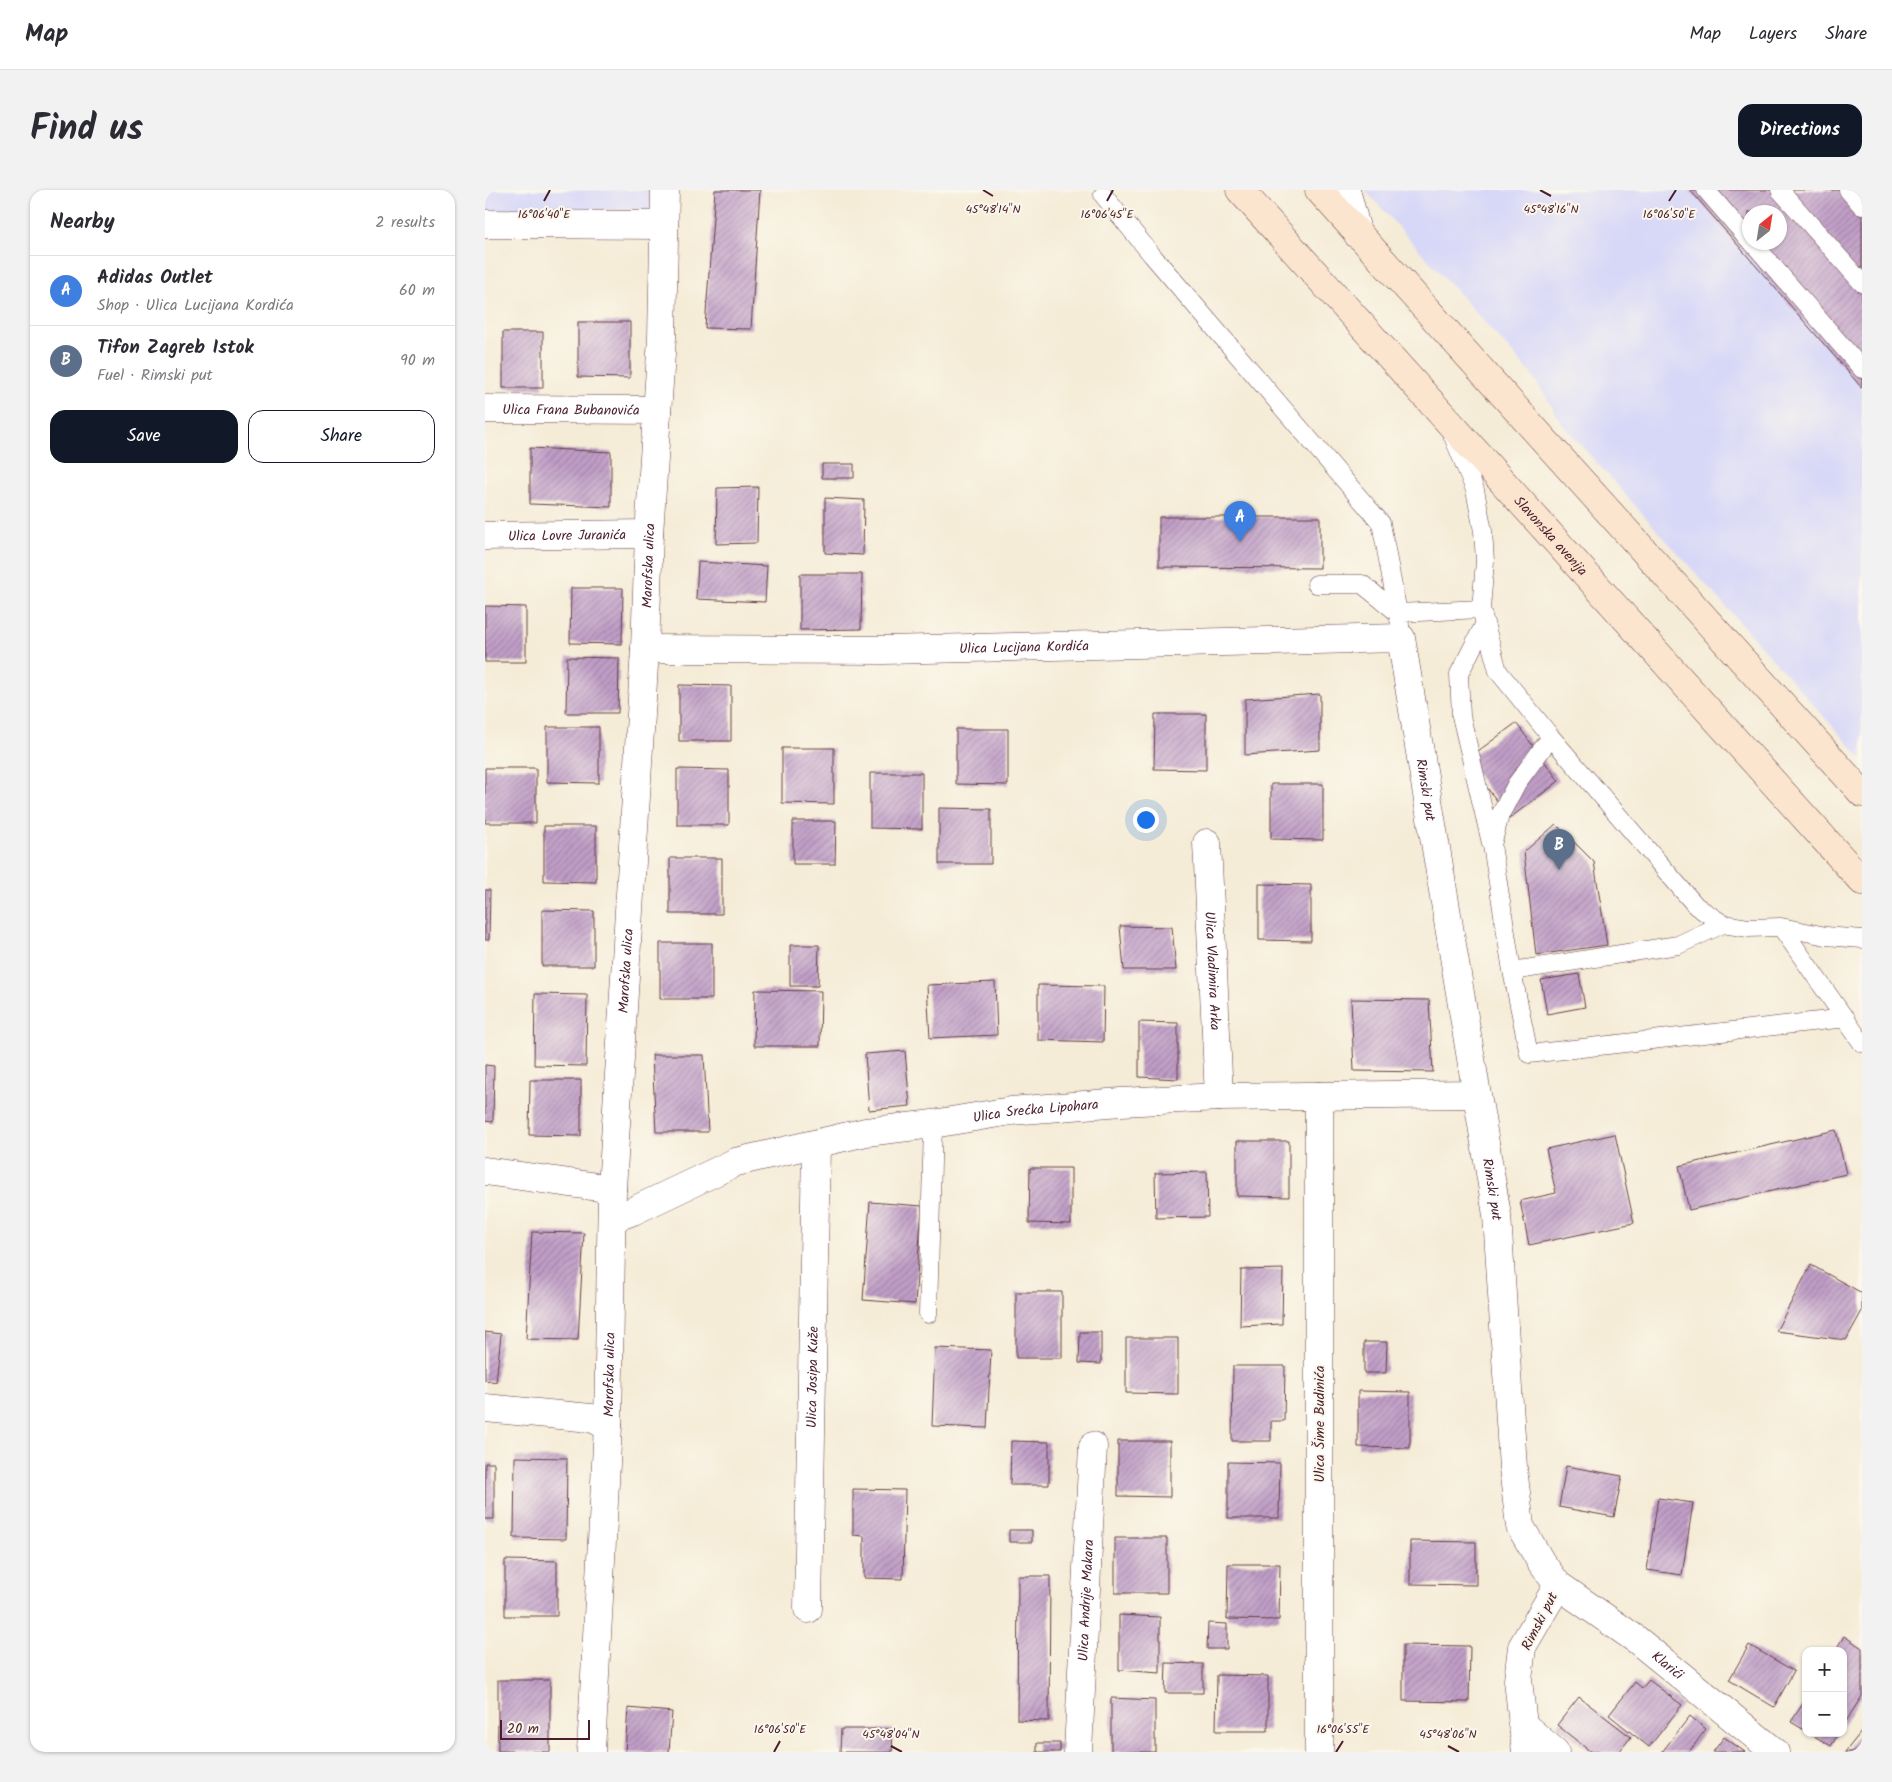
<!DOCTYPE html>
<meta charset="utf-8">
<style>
body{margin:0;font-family:Kalam,sans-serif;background:#f2f2f3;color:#2b2b33}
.controls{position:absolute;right:15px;bottom:15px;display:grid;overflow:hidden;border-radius:10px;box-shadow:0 1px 4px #0004}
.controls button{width:45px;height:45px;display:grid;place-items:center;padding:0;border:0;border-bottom:1px solid #e1e1e2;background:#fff;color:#2b2b33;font:25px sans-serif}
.compass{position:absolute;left:1257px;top:15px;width:45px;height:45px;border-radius:50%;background:#fff;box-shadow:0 1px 4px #0004;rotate:30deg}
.scale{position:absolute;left:15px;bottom:12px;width:90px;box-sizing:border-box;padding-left:5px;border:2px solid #4a1f2b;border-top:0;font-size:14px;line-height:18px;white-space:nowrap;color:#4a1f2b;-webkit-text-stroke:4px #fbf7ec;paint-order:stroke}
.you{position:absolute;left:660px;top:629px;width:18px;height:18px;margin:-12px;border:4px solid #fff;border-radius:50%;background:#1a73e8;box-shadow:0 0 0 8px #1a73e833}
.badge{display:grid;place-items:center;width:32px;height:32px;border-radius:50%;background:#111827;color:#fff;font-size:16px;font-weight:700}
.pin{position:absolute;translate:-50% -41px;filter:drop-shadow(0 1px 2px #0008)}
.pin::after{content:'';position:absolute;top:26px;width:18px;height:15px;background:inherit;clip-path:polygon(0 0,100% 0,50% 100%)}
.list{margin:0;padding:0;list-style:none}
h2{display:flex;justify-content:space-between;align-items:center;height:65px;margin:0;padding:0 20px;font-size:21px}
h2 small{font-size:16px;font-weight:400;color:#7c7c81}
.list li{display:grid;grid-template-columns:32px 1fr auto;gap:15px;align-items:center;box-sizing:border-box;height:70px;padding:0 20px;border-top:1px solid #e1e1e2}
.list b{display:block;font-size:19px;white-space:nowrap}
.list p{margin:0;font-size:16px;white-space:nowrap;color:#7c7c81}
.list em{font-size:16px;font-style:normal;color:#7c7c81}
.actions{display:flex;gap:10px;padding:15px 20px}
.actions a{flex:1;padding:11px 0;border:1px solid #111827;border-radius:15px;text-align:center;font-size:18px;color:#111827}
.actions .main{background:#111827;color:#fff}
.map{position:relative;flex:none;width:1377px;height:1562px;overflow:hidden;border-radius:15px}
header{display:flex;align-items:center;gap:30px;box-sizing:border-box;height:70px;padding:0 25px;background:#fff;border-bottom:1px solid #e1e1e2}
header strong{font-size:24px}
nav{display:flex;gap:28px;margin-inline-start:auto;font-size:18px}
.intro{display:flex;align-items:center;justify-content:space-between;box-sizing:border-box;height:120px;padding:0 30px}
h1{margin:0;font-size:35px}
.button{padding:12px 22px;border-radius:15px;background:#111827;color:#fff;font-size:18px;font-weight:700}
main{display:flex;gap:30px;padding:0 30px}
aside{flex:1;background:#fff;border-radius:15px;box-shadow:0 1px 4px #0004}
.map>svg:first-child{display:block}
</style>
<header>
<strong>Map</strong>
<nav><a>Map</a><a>Layers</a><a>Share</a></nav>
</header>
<div class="intro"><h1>Find us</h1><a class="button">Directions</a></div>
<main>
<aside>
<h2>Nearby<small>2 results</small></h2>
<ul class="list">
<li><span class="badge" style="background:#3f7fe0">A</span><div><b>Adidas Outlet</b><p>Shop · Ulica Lucijana Kordića</p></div><em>60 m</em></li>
<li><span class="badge" style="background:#5c6f8a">B</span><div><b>Tifon Zagreb Istok</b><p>Fuel · Rimski put</p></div><em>90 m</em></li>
</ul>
<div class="actions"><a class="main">Save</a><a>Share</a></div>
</aside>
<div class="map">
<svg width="1377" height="1562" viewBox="0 0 1377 1562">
<defs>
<pattern id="building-hatch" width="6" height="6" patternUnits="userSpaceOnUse" patternTransform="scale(1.25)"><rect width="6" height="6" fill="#c09ec7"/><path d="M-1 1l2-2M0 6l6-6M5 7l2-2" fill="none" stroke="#9e80a2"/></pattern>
</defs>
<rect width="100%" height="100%" fill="#fbf7ec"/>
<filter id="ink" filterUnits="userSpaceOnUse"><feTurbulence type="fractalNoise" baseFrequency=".02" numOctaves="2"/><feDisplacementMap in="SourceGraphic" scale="10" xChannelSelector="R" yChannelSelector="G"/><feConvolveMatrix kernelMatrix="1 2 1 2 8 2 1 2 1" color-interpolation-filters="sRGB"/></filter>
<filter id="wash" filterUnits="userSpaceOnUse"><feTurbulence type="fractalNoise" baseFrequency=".0096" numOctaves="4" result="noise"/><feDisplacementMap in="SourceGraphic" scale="20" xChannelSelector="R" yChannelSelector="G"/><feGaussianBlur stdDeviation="1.12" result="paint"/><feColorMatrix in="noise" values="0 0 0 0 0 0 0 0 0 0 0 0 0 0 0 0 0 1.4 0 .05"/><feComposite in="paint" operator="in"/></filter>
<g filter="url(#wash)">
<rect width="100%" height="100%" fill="#f5ecd7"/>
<!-- built -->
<path fill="#d7d7f8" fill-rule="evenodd" d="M0 0H165L166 20H0Z
M880 0H1377V569L1078 235 1048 186ZM1264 22H1294V52H1264Z"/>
<g id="blocks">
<!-- building -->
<path fill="url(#building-hatch)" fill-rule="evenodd" d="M230 0H275L266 139 220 138Z
M1205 0H1377V198ZM1264 22H1294V52H1264Z
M93 132H145V188L93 187Z
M18 142H58V198H18Z
M45 258 126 262V317L45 314Z
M337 274H369V288H337Z
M273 297 272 353 231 354 232 298Z
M340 308 379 310 378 365 340 363Z
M674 327H835V378L674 377Z
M213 372 282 376 280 412 211 409Z
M315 384H377L376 439 315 440Z
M86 398H138L137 454 85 453Z
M0 416 41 417V472H0Z
M82 467 134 468 133 523H81Z
M194 495 246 496V551H194Z
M835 504V560L760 565V509Z
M670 524H721V580L669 579Z
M1031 533 1074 591 1025 628 981 570Z
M62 537H114V593L62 592Z
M471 539H523V595L471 594Z
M297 558H349V614L297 613Z
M0 578H51V633H0Z
M192 579 244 580V635H192Z
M385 583H437V639L385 638Z
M786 594H838V650L786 649Z
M454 618 506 619V674H454Z
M308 631H351L350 674H308Z
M1071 634 1109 672 1122 755 1051 765 1039 662Z
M59 636H111V692L59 691Z
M185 668H237V724H185Z
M774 694 826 695V751L774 750Z
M0 700H5L4 750H0Z
M57 720 109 721V776H57Z
M635 736 687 737 691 780H639Z
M175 753H227V809H175Z
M305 755H334L333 796H305Z
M1094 784 1100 817 1062 824 1056 790Z
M510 792 512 845 445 848 442 795Z
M553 795 619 796 618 852 553 850Z
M270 800 336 801 335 856H269Z
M50 804 102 805 101 876 49 875Z
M866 809 944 810 948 882 869 881Z
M654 832 693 833V889L654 887Z
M420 861 425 916 384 920 380 864Z
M167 865H219L223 942H171Z
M0 875 9 876 8 932 0 931Z
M45 890H96V946L44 945Z
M1351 940 1361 984 1204 1020 1194 976Z
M1130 944 1149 1033 1044 1055 1035 1011 1071 1003 1061 959Z
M752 951H804V1007L752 1006Z
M545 978H586V1034L544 1033Z
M722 982 723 1027 671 1028 670 983Z
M385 1012 437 1016 430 1114 378 1110Z
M47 1042 99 1043 93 1150 41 1149Z
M1326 1075 1377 1103V1121L1361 1150 1291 1141Z
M798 1079 797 1134 755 1136 756 1080Z
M531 1102H577V1168H531Z
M0 1142 16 1144 11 1192 0 1190Z
M595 1142H616V1174L594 1173Z
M641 1148H693V1204L641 1203Z
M879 1152H902L901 1183H879Z
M450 1158 506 1160 502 1238 447 1236Z
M748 1176H800L799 1231H786V1251H747Z
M873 1201 925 1202V1258L873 1257Z
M526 1251 564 1252V1295H525Z
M633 1251H685V1307L633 1306Z
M30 1267 82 1268 81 1349 29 1348Z
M743 1272 795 1273 794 1328H743Z
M0 1273H9V1329H0Z
M1081 1276 1137 1286 1129 1327 1074 1317Z
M368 1299 420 1300 418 1389 379 1388V1346L368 1345Z
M1173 1308 1208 1313 1197 1385 1162 1380Z
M524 1340H547V1352H524Z
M630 1348H682V1403H630Z
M925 1351 991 1352V1395L925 1394Z
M20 1370 72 1371V1426H20Z
M743 1374H795L794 1430 742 1429Z
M533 1386H565L564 1531 532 1530Z
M634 1425 675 1427V1483L634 1480Z
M723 1433 742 1434V1459H722Z
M1359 1446 1377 1458V1506L1358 1536V1461H1350Z
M918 1455 985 1456 984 1512 918 1511Z
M1264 1455 1309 1481 1289 1517 1244 1490Z
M681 1473 718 1474V1503H680Z
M732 1485 783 1486V1541H731Z
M13 1490H65V1562L13 1561Z
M1164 1490 1197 1515 1164 1557 1124 1525 1150 1492 1157 1498Z
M1094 1507 1146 1547 1134 1562H1106L1072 1535Z
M626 1508 670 1510V1562H626Z
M1321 1509V1541L1306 1532Z
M143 1518 187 1522 184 1562H140Z
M1205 1526 1221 1539 1204 1562H1177Z
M356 1539H408L407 1562H355Z
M1377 1541V1562H1360Z
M1324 1543H1354L1346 1556Z
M1239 1547 1260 1562H1228Z
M552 1553H575V1562H552Z"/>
</g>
</g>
<g filter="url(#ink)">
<use href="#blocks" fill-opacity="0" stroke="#643e45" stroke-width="1"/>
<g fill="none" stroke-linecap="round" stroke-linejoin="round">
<defs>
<path id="service" d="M1221 0 1264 50
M1295 0 1377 93
M1363 0 1377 16
M618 5 667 65 896 333 913 423
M1267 52 1377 179
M967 244 990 300 998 341 1000 371 996 419 1013 481 1066 547 1211 716 1238 734 1263 738 1296 737 1341 746 1377 749
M831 394H877L913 423
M1000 433 974 484 976 526 1006 653
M915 435 913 423 996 419
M1066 547 1032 593 1015 625 1007 655 1027 781 1193 755 1238 734
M1296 737 1377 853
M1027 781 1044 864 1361 828
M443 1124 448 934"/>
<g id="minor">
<path d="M861 0 873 45"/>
<path d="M0 34 179 35"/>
<path id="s1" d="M0 219 172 220"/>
<path id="s2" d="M0 346 164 344"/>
<path id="s3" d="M160 459 399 460 916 448 1012 1025 1028 1278 1035 1336 1056 1372 1073 1395 1037 1457 1033 1490 1041 1562"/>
<path id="s4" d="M722 653 734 907"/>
<path d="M834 906V1562"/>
<path d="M0 981 127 999"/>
<path id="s5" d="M127 1029 148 1021 251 972 381 942 448 934 526 921 636 912 734 907 991 904"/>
<path d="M0 1218 106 1228 123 1235"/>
<path id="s6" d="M1073 1395 1152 1450 1290 1562"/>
<path id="s7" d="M323 1419 331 954"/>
<path d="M1037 1534 1070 1562"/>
<path id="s8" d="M106 1562 123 1235 127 999 160 459 164 344 177 148 180 0"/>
<path id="s9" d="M593 1562 608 1256"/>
</g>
<g id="secondary">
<path id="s10" d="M755 0 1377 691"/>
<path d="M834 0 1377 603"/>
</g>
</defs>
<!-- service casing -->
<use href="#service" stroke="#643e45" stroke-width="19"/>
<!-- minor casing -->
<use href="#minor" stroke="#643e45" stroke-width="29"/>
<!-- secondary casing -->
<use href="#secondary" stroke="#643e45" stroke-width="29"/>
<!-- service -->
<use href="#service" stroke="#fff" stroke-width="18"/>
<!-- minor -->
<use href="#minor" stroke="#fff" stroke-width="28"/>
<!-- secondary -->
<use href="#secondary" stroke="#fbe5cf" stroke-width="28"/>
</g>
</g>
<!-- ticks -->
<path fill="none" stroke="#4a1f2b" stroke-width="2" d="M498 0 508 6M1055 0 1066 6M59 11 65 0M622 11 628 0M1184 11 1191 0M406 1556 417 1562M963 1556 974 1562M289 1562 295 1551M851 1562 858 1551"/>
<g text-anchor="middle" stroke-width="4" stroke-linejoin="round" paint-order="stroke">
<!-- street labels -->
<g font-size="14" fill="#4a1f2b" stroke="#fbf7ec">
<text dy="5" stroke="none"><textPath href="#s1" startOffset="86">Ulica Frana Bubanovića</textPath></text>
<text dy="5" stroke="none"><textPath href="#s2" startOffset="82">Ulica Lovre Juranića</textPath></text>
<text dy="5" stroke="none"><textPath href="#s10" startOffset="465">Slavonska avenija</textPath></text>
<text dy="5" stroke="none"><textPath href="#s8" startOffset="1188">Marofska ulica</textPath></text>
<text dy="5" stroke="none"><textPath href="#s3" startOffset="379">Ulica Lucijana Kordića</textPath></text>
<text dy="5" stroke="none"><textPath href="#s3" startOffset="910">Rimski put</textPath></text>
<text dy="5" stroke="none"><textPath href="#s4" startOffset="128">Ulica Vladimira Arka</textPath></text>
<text dy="5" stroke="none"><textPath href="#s8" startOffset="782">Marofska ulica</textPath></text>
<text dy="5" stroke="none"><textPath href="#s5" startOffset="441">Ulica Srećka Lipohara</textPath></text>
<text dy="5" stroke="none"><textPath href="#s3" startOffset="1315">Rimski put</textPath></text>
<text dy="5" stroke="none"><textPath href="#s8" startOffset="378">Marofska ulica</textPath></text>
<text dy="5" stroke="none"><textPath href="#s7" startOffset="232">Ulica Josipa Kuže</textPath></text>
<text transform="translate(834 1234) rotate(-90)" y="5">Ulica Šime Budinića</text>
<text dy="5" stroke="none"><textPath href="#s9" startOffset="152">Ulica Andrije Makara</textPath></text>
<text transform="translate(1054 1431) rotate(-63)" y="5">Rimski put</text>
<text dy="5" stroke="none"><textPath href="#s6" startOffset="136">Klarići</textPath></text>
</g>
</g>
<g font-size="12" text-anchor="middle" fill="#4a1f2b" stroke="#fbf7ec" stroke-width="4" stroke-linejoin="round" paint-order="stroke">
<text x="508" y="23">45°48'14"N</text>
<text x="1066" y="23">45°48'16"N</text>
<text x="59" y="28">16°06'40"E</text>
<text x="622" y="28">16°06'45"E</text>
<text x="1184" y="28">16°06'50"E</text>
<text x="295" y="1543">16°06'50"E</text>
<text x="858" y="1543">16°06'55"E</text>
<text x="406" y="1548">45°48'04"N</text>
<text x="963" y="1548">45°48'06"N</text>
</g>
</svg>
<div class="controls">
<button>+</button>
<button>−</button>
</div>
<svg class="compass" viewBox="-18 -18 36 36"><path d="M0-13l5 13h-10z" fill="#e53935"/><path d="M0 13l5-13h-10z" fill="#7c7c81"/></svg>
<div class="scale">20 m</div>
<div class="you"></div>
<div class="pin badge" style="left:755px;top:352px;background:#3f7fe0">A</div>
<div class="pin badge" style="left:1074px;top:680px;background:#5c6f8a">B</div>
</div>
</main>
